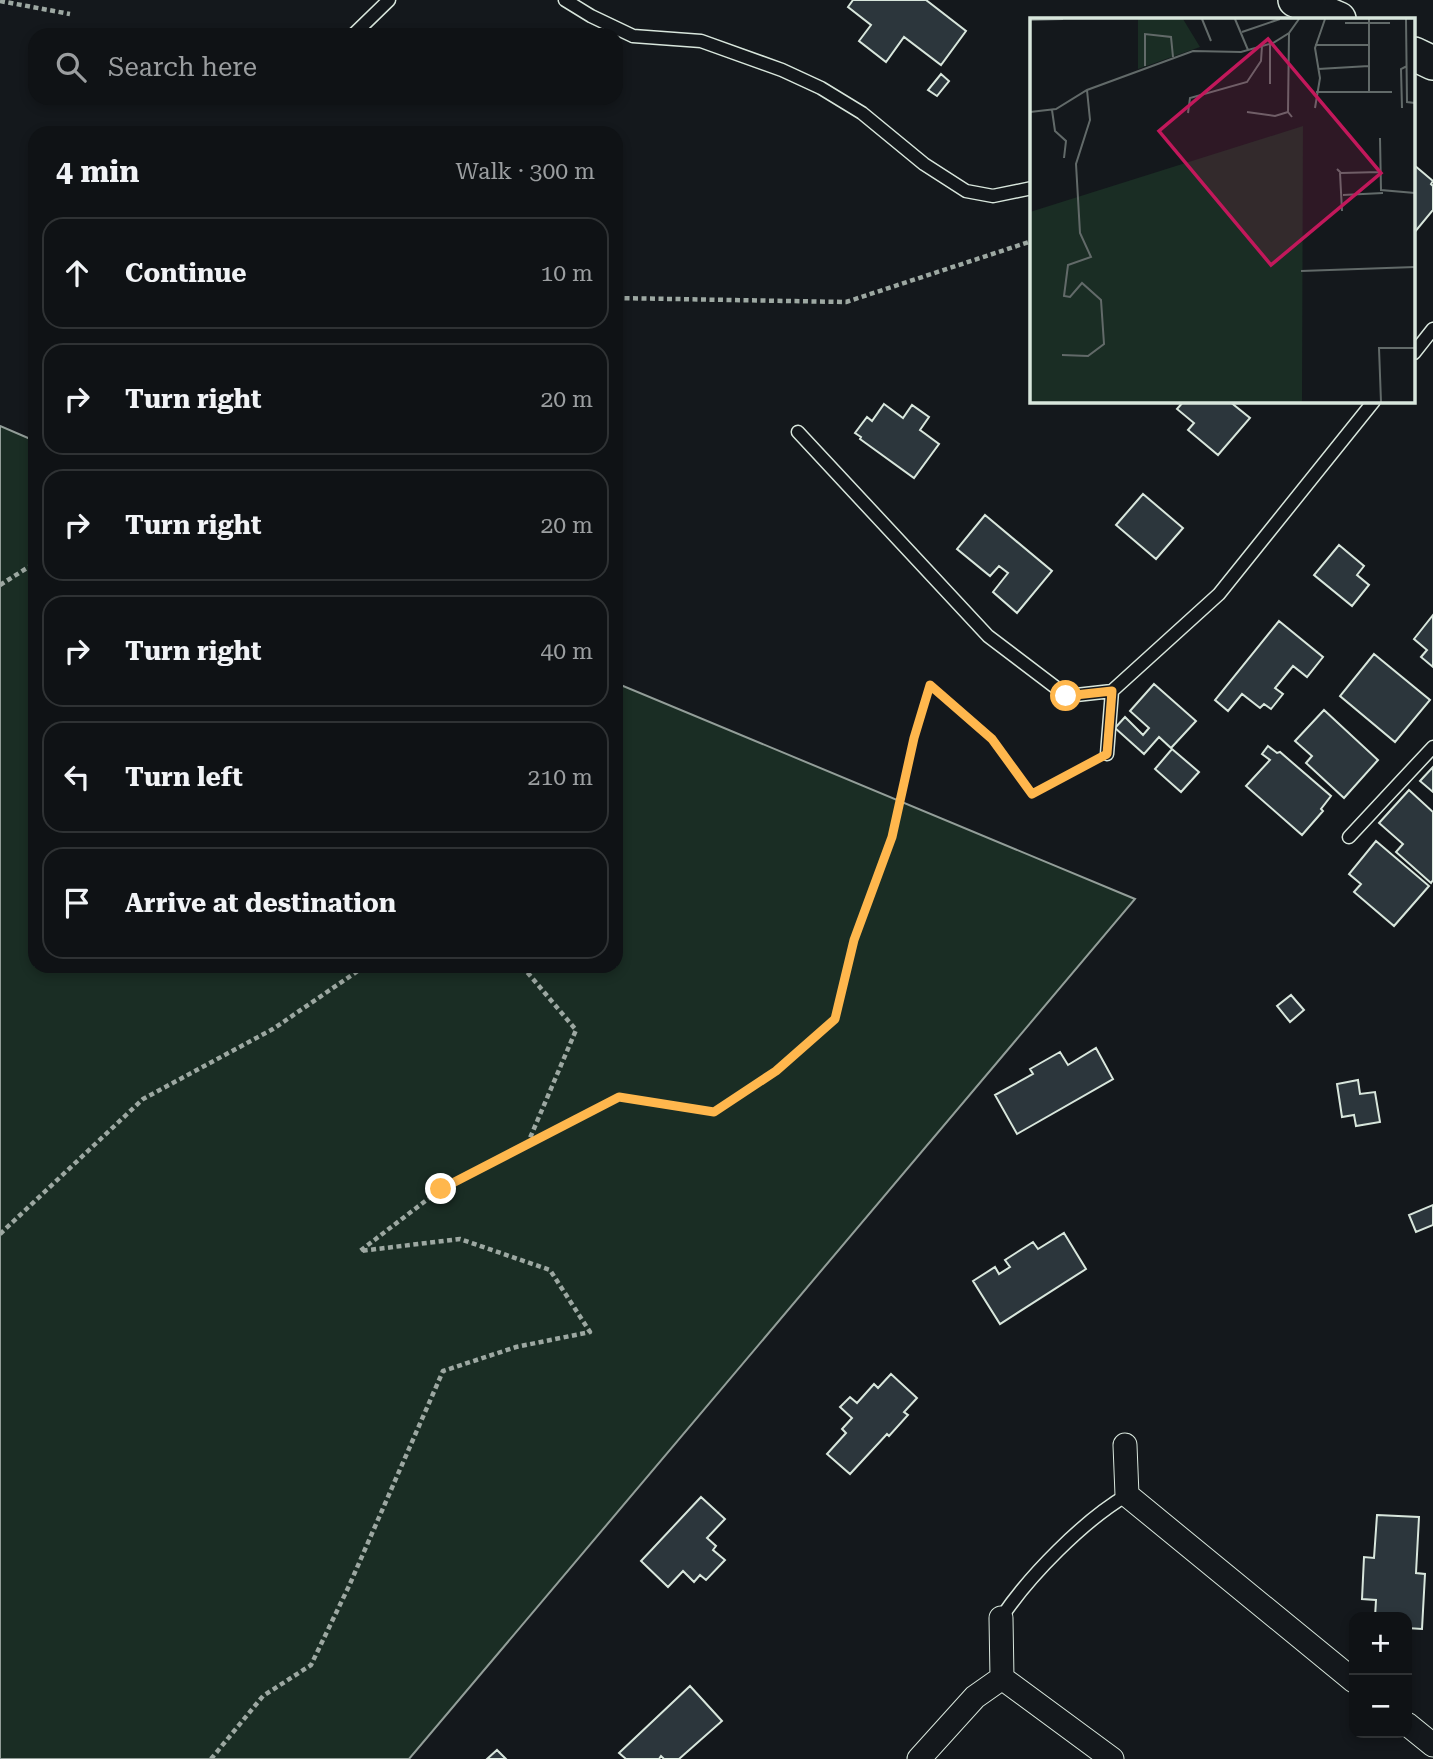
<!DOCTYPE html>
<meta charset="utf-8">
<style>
body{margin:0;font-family:"Roboto Serif",serif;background:#1d2022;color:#f1f3f6}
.controls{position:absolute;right:21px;bottom:21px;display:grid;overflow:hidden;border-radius:14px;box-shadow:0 4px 10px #0003}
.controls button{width:63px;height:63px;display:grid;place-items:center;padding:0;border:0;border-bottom:2px solid #2f3234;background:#0f1215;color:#f1f3f6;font:35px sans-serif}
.stop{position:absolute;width:21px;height:21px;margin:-16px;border:5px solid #ffb74d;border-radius:50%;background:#fff}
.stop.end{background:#ffb74d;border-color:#fff;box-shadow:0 2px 7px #0008}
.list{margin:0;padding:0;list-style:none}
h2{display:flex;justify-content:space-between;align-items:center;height:91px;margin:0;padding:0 28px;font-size:30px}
h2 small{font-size:23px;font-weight:400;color:#9b9ea0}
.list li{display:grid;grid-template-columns:46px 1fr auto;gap:21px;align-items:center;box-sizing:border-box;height:112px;margin:0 14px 14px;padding:0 14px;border:2px solid #2f3234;border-radius:21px}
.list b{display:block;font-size:26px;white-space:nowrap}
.list em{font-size:23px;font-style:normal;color:#9b9ea0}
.icon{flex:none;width:38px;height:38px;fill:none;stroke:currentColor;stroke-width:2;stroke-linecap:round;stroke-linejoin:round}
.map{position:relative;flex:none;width:1433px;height:1759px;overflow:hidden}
.search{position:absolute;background:#0f1215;box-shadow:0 4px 10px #0003;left:28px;top:28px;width:595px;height:77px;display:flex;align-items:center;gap:18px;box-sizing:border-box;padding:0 24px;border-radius:21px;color:#9b9ea0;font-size:26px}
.panel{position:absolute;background:#0f1215;box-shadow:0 4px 10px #0003;left:28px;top:126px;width:595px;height:847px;border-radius:21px}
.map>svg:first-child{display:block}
</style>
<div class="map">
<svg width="1433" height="1759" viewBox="0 0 1433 1759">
<rect width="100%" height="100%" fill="#14181c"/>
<!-- green -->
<path fill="#1a2d24" stroke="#939e99" stroke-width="2" d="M0 426 35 441V966H616V683L1135 899 409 1759H0Z"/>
<!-- building -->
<path fill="#2c363c" stroke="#d8e6dc" stroke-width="2" d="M853 0H926L966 31 941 65 904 37 886 62 859 41 871 25 848 7Z
M941 74 949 81 937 96 928 90Z
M1414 165 1433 181 1431 184 1433 186V210L1414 233Z
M1184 401H1229L1250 418 1218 455 1188 430 1194 423 1177 409Z
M884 404 903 418 912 405 929 417 920 430 939 444 914 478 860 439 861 437 855 433 867 417 872 421Z
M1143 494 1183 528 1156 559 1116 525Z
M985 515 1052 571 1017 613 993 592 1008 573 999 566 990 576 957 549Z
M1339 545 1364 566 1357 575 1369 585 1352 606 1314 575Z
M1433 615V667L1421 657 1427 650 1414 639Z
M1279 621 1323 657 1307 677 1293 666 1275 688 1283 694 1271 709 1264 704 1260 708 1242 694 1228 711 1215 700Z
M1374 654 1430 700 1395 742 1340 696Z
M1154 684 1196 721 1171 748 1159 737 1144 754 1115 728 1125 717 1143 735 1149 728 1130 711Z
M1324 710 1378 760 1344 798 1306 763 1312 756 1295 741Z
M1268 746 1277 753 1280 752 1331 796 1321 809 1323 811 1302 835 1246 786 1270 760 1262 754Z
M1172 749 1199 772 1181 792 1155 769Z
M1433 767V792L1420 781Z
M1409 790 1433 812V880L1431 883 1396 852 1403 844 1379 823Z
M1376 841 1429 886 1394 926 1354 892 1361 884 1349 874Z
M1291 995 1304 1010 1290 1022 1277 1006Z
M1096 1048 1113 1079 1017 1134 995 1095 1033 1074 1030 1069 1060 1052 1068 1065Z
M1358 1080 1360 1094 1375 1092 1380 1122 1356 1126 1354 1115 1342 1117 1337 1084Z
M1433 1205V1225L1416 1232 1409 1215Z
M1064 1233 1086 1269 1000 1324 973 1281 995 1267 999 1274 1010 1267 1005 1260 1033 1242 1038 1249Z
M891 1374 917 1398 904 1412 908 1415 889 1436 887 1434 850 1474 827 1454 846 1433 842 1429 852 1418 840 1407 850 1397 857 1403 874 1384 878 1388Z
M701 1497 725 1519 707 1538 716 1546 713 1550 725 1560 706 1580 700 1575 694 1582 683 1571 668 1587 641 1561Z
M1377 1515 1419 1517 1416 1573 1425 1574 1422 1629 1407 1628V1617H1375L1376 1600 1362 1599 1364 1557 1374 1558Z
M690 1686 722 1721 679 1759H664L661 1756 659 1759H626L619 1753Z
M497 1750 506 1759H487Z"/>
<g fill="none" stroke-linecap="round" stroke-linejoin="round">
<defs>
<path id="lane" d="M565 0 591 16 633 36 701 41 782 70 821 88 862 113 924 164 966 191 993 196 1032 188
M353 35 389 0
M1414 353 1433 329
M798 432 988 636 1067 696 1112 691
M1107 754 1112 691 1219 594 1374 401
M1349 837 1433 747
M1001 1618C1029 1576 1083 1521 1127 1495"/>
<path id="street" d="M1125 1445 1127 1495 1354 1681
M1001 1618 1002 1678
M1002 1678 1112 1759
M1407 1724 1433 1745
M919 1759 975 1697 1002 1678"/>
<path id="secondary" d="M1295 0 1339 19
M1414 54 1433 63"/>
</defs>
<!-- lane casing -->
<use href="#lane" stroke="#d8e6dc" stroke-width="15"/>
<!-- street casing -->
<use href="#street" stroke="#d8e6dc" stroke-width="25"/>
<!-- secondary casing -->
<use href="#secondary" stroke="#d8e6dc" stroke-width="36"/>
<!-- path -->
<path stroke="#9da8a2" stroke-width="4.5" stroke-dasharray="5 3.5" stroke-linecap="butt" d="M0 1 70 14
M616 298 846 302 1032 241
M0 585 35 563
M522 966 576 1030 527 1145
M0 1234 143 1099 273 1029 365 966
M211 1759 263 1696 311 1665 349 1586 443 1371 516 1347 590 1332 550 1270 460 1239 360 1251 441 1189 619 1097 714 1112 776 1071 835 1019 854 940 892 837 914 738 930 685 992 739 1032 794 1091 762"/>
<!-- lane -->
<use href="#lane" stroke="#14181c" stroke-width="12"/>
<!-- street -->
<use href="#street" stroke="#14181c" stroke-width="23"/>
<!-- secondary -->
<use href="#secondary" stroke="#14181c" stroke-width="33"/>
</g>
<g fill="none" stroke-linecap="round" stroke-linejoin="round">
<!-- route -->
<path stroke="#ffb74d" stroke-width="9" d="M441 1189 619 1097 714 1112 776 1071 835 1019 854 940 892 837 914 738 930 685 992 739 1032 794 1107 754 1112 691 1066 696"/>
</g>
<!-- overview -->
<g transform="translate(1030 18)">
<rect width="385" height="385" fill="#14181c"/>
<path d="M108 1H153L170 29 108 51ZM273 108 272 384H0V194Z" fill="#1a2d24"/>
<path fill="none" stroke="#626a69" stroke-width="2" d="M172 1 181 23M205 1 218 32M339 1V74M376 1 377 84 385 85M0 2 33 1M315 5H360M212 14 250 1M259 15 258 94 262 99M285 27H339M115 48V16L141 19 143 39M288 51 339 48M240 66V26M286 74H362M285 90 290 60 285 30 295 1M372 90 371 51 377 48M22 92 25 113 36 123 34 140M0 94 26 91 57 72 163 33 211 34 243 25 259 15 269 1M217 94 245 98 258 94M158 95 160 80 217 64 231 43 232 28M350 120 351 172 385 175M307 151 311 155 350 154M310 155 312 193M313 177 353 175M271 253 385 249M32 337 58 338 74 326 71 282 52 265 40 279 34 278 38 247 61 239 50 215 46 146 60 102 57 72M351 384 349 330H385"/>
<path fill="#c2185b" fill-opacity="0.15" stroke="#c2185b" stroke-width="3.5" d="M238 21 351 155 241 247 129 113Z"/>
<rect width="385" height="385" fill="none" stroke="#d8e6dc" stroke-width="3.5"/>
</g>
</svg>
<div class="controls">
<button>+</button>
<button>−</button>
</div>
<div class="stop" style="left:1066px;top:696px"></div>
<div class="stop end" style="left:441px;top:1189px"></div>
<div class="search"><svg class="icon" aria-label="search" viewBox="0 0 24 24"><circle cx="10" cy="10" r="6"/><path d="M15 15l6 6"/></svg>Search here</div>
<section class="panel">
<h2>4 min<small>Walk · 300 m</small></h2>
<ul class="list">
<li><svg class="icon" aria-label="ahead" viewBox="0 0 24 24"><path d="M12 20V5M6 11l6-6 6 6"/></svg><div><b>Continue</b></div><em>10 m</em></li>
<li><svg class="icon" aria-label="right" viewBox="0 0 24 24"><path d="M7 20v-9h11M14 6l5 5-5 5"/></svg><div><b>Turn right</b></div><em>20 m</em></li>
<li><svg class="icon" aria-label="right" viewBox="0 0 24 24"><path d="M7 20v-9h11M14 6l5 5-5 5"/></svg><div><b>Turn right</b></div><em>20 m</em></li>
<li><svg class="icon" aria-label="right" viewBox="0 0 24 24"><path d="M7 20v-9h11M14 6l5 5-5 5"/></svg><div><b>Turn right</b></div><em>40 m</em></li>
<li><svg class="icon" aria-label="left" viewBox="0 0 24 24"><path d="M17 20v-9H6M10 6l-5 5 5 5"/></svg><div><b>Turn left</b></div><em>210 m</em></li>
<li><svg class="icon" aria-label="arrive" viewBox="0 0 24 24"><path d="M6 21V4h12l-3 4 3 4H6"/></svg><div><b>Arrive at destination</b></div></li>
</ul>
</section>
</div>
